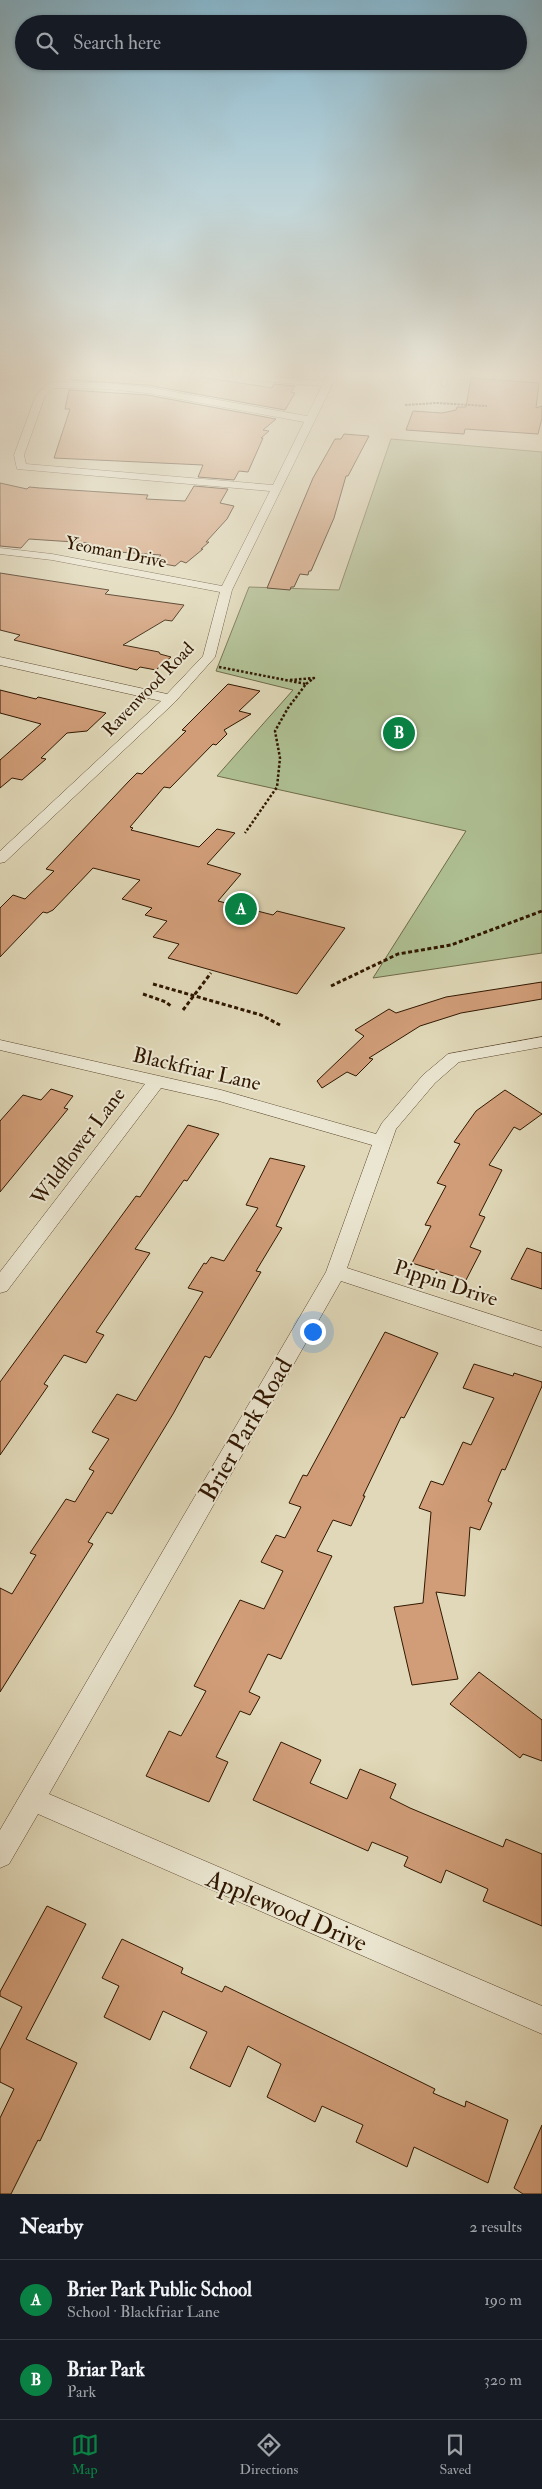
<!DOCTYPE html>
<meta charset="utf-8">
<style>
body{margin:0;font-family:"IM FELL Double Pica",serif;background:#20242c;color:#f1f3f6}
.you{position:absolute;left:312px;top:1331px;width:18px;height:18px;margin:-12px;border:4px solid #fff;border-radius:50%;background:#1a73e8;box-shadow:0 0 0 8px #1a73e833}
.badge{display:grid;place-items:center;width:32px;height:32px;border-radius:50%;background:#0b8043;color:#fff;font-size:16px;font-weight:700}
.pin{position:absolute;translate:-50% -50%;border:2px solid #fff;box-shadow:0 1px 5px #0006}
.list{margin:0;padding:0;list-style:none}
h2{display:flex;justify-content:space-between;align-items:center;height:65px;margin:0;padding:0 20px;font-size:21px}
h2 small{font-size:16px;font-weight:400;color:#9ea1a6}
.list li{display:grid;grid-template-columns:32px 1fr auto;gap:15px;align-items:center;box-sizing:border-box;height:80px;padding:0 20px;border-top:1px solid #363941}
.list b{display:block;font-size:19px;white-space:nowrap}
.list p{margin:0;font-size:16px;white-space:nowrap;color:#9ea1a6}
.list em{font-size:16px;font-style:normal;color:#9ea1a6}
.icon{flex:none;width:28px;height:28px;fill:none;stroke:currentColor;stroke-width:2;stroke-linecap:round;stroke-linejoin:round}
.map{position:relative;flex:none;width:542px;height:2194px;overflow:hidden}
.search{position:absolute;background:#171b24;box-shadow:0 1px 4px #0004;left:15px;right:15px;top:15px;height:55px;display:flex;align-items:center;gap:12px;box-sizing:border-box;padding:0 18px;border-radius:28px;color:#9ea1a6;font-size:19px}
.sheet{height:225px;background:#171b24}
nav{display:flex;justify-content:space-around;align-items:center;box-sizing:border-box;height:70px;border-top:1px solid #363941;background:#171b24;font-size:14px;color:#9ea1a6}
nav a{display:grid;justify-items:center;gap:2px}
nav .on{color:#0b8043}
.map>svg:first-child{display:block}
</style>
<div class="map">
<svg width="542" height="2194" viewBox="0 0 542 2194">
<rect width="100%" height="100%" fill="#e0d8b8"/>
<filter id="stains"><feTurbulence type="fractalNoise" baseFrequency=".004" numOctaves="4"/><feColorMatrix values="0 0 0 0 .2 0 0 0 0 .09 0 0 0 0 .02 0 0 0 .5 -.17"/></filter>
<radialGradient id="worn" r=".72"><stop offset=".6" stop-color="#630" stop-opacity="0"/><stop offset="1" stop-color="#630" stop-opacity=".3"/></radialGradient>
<!-- green -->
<path fill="#aebf92" stroke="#6f6b49" d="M391 439 542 452V953L373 978 466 831 217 776 293 690 216 671 249 587 339 590Z"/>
<!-- building -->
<path fill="#d09d78" stroke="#301700" d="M72 373H207L202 377 272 388 274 384 295 386 291 392 295 393 285 410 147 385 71 380Z
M471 378 539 383 536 408 542 406V418L538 434 465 429 464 434 406 430 413 411 442 413 456 410 457 407H466Z
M69 390 147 395 276 419 263 430 269 431 261 438H263L248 472 239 471 234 480 198 477 203 465 54 458 70 409H65Z
M344 434 369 436 348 476H346L334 518 311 571H309L308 575 300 574 294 587H291L290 590 267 588 313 478 335 439H341Z
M0 483 27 489 29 487 40 488 148 495 146 499 185 501 194 486 228 489 220 503 234 506 227 519 206 542H209L201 549H203L186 563 181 561 175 566 153 562 161 555 104 551 106 548 87 546 89 543 29 539 21 548 0 546Z
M0 573 109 590 105 594 184 605 172 621 165 620 123 645 159 652 160 654 171 657 156 670 140 667 137 670 14 640 20 635 0 630Z
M228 684 260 691 239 711 251 714 224 730 227 734 216 745 213 744 170 788 164 787 130 827 133 828 131 830 199 847 217 829 235 833 207 864 241 874 218 901 273 915 277 911 345 928 297 994 168 958 179 944 153 937 167 921 145 915 152 908 122 899 140 880 93 868 53 910 47 913 43 912 0 957V908L13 895 25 899 54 871 46 869 129 781 137 773 142 774 186 731 182 730Z
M0 690 36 699 38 697 106 713 87 731 67 733 41 758 46 759 22 780 12 778 0 788V760L41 724 0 713Z
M542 982V999L461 1013 420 1026 369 1058 373 1059 356 1076 347 1072 322 1088 317 1081 364 1036 355 1030 389 1009 396 1013 446 997Z
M51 1089 73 1096 64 1108 68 1109 0 1192V1121L23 1095 41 1100Z
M505 1090 542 1114 520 1130 514 1127 489 1165 502 1170 479 1215 485 1217 470 1247 481 1251 466 1280 412 1263 431 1226 425 1225 446 1186 437 1183 460 1144 454 1142 476 1111Z
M188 1125 219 1134 187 1181 184 1180 135 1249 150 1253 96 1332 104 1335 86 1363 64 1355 44 1384 48 1386 0 1455V1382L136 1196 140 1197Z
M270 1158 305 1166 276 1226 282 1228 256 1271 261 1272 210 1358 205 1356 173 1414 112 1514 107 1512 88 1542 93 1544 0 1692V1588L12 1594 36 1555 30 1553 66 1499 75 1502 94 1471 89 1469 109 1439 92 1432 117 1394 136 1401 203 1292 188 1288 204 1263 206 1264 211 1257 224 1261 258 1208 246 1205Z
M527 1248 542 1253V1289L511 1279Z
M385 1332 438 1353 404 1418 401 1417 363 1496H365L351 1526 333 1520 317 1551 332 1556 281 1659 268 1654 249 1692 260 1697 250 1715 240 1711 216 1757 228 1762 209 1802 146 1776 169 1731 181 1736 206 1691 194 1686 240 1600 264 1609 283 1571 261 1562 276 1535 285 1538 301 1507 289 1503 303 1475 307 1476Z
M474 1364 513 1376 514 1373 542 1382V1386L505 1470 502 1469 488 1501 492 1503 480 1530 470 1527 465 1596 436 1592 458 1679 412 1685 394 1607 423 1603 431 1512 419 1508 431 1481 443 1485 463 1442 471 1445 494 1398 463 1388Z
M479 1672 542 1720V1761L523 1754 520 1758 450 1704Z
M281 1742 321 1760 310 1783 347 1799 360 1769 396 1784 390 1798 410 1808 503 1847 506 1839 542 1854V1926L483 1901 488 1889 446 1870 441 1883 404 1866 408 1857 372 1842 368 1851 253 1800Z
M47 1906 86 1924 26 2039 77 2063 40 2141 38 2140 11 2194H0V2118L14 2089 0 2082V2050L22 2007 0 1996V1992Z
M122 1939 183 1968 181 1973 222 1992 225 1986 346 2045 435 2089 433 2093 465 2107 466 2101 508 2120 488 2183 414 2147 407 2167 356 2142 363 2125 322 2106 315 2122 267 2097 281 2064 248 2046 230 2087 190 2068 207 2032 163 2011 150 2040 104 2017 119 1986 102 1978Z
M542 2125V2194H523L514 2188Z"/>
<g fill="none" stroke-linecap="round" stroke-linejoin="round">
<defs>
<path id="service" d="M253 378 328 384
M444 384 446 373"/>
<path id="minor" d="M328 373H338L232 590 215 657 175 702 5 862 0 863V851L161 701 0 665V657L167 694 203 656 220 592 52 560 0 554V548L52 554 222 586 270 491 17 469 14 455 36 395 50 382 107 383 147 387 307 416ZM53 388 107 389 147 393 304 422 273 485 26 464 24 455 45 396Z
M542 1037V1047L459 1062 435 1083 396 1129 347 1268 542 1331V1347L341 1281 49 1794 542 2006V2034L38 1814 9 1864 0 1868V1830L326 1272 372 1145 219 1101 161 1088 7 1291 0 1293V1272L145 1084 0 1050V1040L221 1090 376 1134 382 1123 423 1075 448 1054Z"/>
</defs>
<!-- service casing -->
<use href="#service" stroke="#5c472e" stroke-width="6"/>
<!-- minor casing -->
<use href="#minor" stroke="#5c472e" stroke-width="1"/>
<!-- path-far2 -->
<path stroke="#301700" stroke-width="2" stroke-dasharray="2.5 1" stroke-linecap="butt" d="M405 405 437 403 487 406"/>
<!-- path-far1 -->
<path stroke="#301700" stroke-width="2.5" stroke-dasharray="2.5 2" stroke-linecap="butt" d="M219 667 306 684 288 708 275 731 280 758 277 787 245 833
M290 680 314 678 306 684"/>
<!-- path -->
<path stroke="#301700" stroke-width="3" stroke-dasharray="4 2.5" stroke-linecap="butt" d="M153 984 261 1015 280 1025
M331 986 398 954 451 945 542 911
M143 994 166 1002 172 1007
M183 1010 211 973"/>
<!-- service -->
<use href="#service" stroke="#ebe6d1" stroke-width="5"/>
<!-- minor -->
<use href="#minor" fill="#ebe6d1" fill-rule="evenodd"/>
</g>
<!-- sky -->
<linearGradient id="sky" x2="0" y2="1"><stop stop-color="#87b7ce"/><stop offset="0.55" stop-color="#f1eddf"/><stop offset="1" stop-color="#f1eddf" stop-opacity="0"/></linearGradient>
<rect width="542" height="680" fill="url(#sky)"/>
<g text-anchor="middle" stroke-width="4" stroke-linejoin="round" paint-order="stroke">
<!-- far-street labels -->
<g font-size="18" fill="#301700" stroke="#ebe6d1">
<text transform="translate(116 552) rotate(11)" y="6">Yeoman Drive</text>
<text transform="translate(148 689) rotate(-46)" y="6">Ravenwood Road</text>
</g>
<!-- street labels -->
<g font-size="21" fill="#301700" stroke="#ebe6d1">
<text transform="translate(197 1069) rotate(13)" y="7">Blackfriar Lane</text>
<text transform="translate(78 1146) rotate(-53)" y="7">Wildflower Lane</text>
<text transform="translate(446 1283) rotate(18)" y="7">Pippin Drive</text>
</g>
<!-- near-street labels -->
<g font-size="25" fill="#301700" stroke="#ebe6d1">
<text transform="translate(245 1429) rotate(-60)" y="9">Brier Park Road</text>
<text transform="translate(287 1910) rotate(23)" y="9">Applewood Drive</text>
</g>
</g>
<rect width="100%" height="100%" filter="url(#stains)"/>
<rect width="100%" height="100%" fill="url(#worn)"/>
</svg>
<div class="you"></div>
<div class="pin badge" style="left:241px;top:909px">A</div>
<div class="pin badge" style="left:399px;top:733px">B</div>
<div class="search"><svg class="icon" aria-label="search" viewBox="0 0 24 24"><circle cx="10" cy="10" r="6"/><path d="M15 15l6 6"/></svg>Search here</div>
</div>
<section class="sheet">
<h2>Nearby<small>2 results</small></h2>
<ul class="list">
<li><span class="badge">A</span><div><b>Brier Park Public School</b><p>School · Blackfriar Lane</p></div><em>190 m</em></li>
<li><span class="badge">B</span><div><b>Briar Park</b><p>Park</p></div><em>320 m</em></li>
</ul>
</section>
<nav>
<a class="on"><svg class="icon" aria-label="map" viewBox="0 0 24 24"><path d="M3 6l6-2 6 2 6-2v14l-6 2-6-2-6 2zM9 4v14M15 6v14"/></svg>Map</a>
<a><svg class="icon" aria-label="directions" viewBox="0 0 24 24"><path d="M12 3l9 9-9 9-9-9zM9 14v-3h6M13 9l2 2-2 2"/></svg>Directions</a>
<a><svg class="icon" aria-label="saved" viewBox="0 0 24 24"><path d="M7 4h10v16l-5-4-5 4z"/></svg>Saved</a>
</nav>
